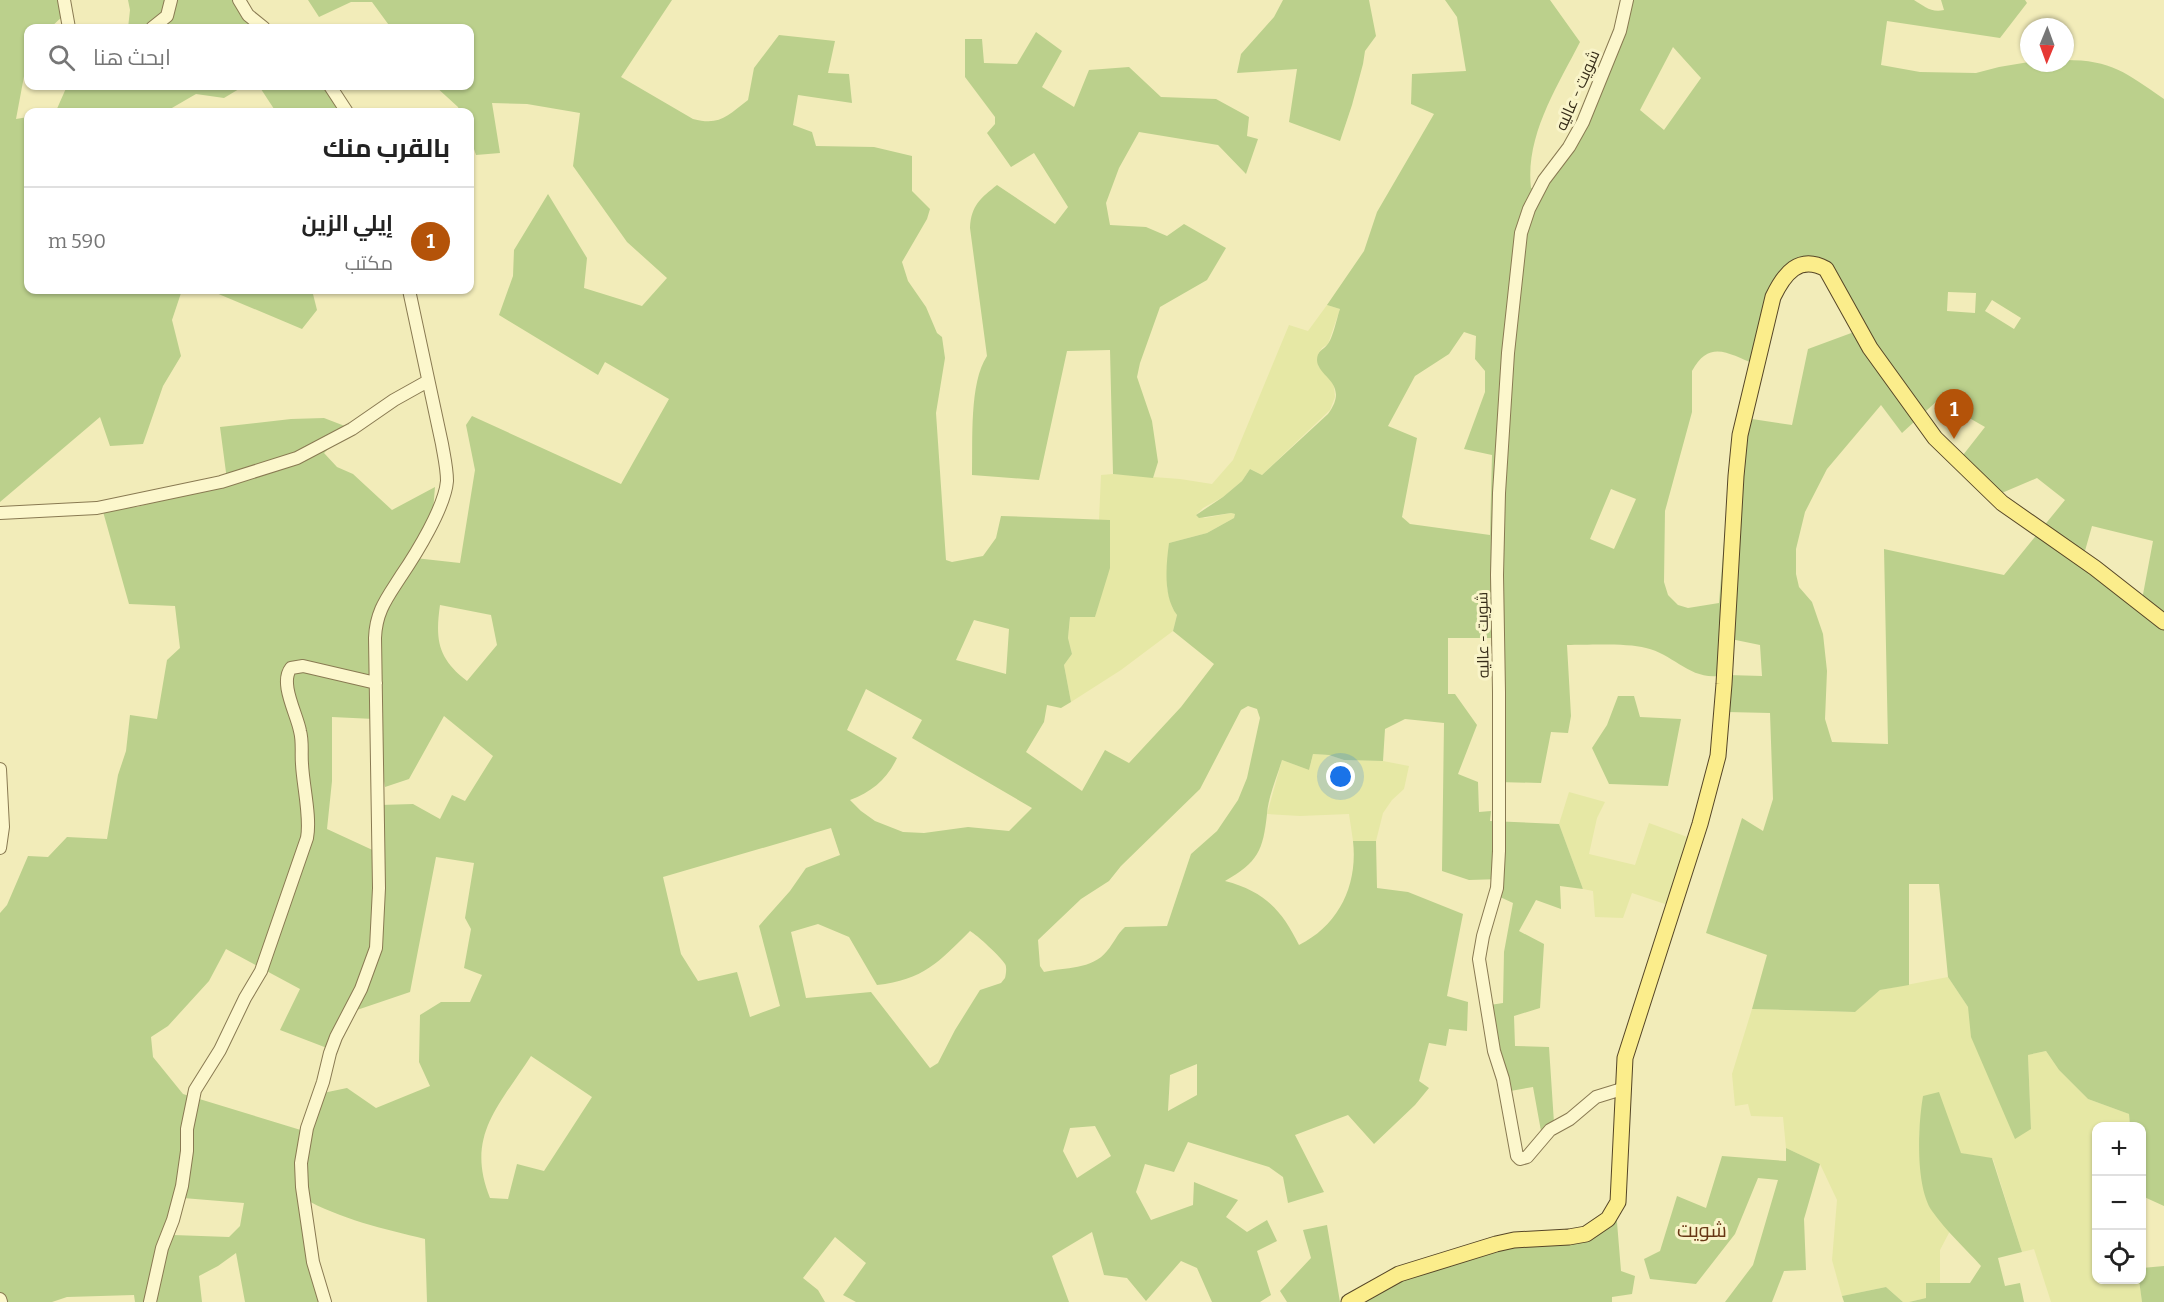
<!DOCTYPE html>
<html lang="ar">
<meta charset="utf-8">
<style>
body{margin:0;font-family:Bitter,Cairo,serif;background:#f2f2f2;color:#222;direction:rtl}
.controls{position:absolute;right:18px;bottom:18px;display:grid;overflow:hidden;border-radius:12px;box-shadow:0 2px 4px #0004}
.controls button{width:54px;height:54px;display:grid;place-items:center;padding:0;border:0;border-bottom:2px solid #e0e0e0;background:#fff;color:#222;font:30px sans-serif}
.compass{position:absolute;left:2020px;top:18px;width:54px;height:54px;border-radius:50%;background:#fff;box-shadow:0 2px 4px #0004;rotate:181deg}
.you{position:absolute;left:1341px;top:777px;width:21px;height:21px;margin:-15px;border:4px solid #fff;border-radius:50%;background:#1a73e8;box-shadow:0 0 0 9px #1a73e833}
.badge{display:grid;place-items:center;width:39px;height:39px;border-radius:50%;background:#b45309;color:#fff;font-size:20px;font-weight:700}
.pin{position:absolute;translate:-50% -50px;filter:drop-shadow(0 2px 3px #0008)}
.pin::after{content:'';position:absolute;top:32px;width:21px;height:18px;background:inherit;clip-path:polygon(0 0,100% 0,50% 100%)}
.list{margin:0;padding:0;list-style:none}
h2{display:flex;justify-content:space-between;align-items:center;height:78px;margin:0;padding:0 24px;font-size:26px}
h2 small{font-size:20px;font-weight:400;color:#767676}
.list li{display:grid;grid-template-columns:39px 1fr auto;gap:18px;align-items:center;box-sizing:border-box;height:108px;padding:0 24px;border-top:2px solid #e0e0e0}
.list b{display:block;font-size:22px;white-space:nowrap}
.list p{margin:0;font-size:20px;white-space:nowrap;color:#767676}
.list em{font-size:20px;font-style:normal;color:#767676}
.icon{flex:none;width:33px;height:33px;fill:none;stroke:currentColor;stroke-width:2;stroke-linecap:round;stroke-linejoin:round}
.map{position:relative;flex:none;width:2164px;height:1302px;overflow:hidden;direction:ltr}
.search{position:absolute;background:#fff;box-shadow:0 2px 4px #0004;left:24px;top:24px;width:450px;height:66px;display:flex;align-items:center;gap:15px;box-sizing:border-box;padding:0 21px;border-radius:12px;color:#767676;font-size:22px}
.panel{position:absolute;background:#fff;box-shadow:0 2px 4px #0004;left:24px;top:108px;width:450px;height:186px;border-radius:12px;direction:rtl}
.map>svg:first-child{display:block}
</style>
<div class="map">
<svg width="2164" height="1302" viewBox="0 0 2164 1302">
<rect width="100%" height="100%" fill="#f2ecb9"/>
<!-- farmland -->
<path fill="#e6e8a5" d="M1327 305 1340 309 1328 344 1322 348 1318 354V366L1330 378 1334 387 1335 397 1330 410 1262 475 1250 469 1242 481 1223 497 1203 508 1196 515 1205 518 1231 513 1235 514 1234 518 1207 533 1169 543 1167 588 1172 607 1177 615 1173 631 1121 670 1071 702 1064 665 1072 654 1068 638 1070 617H1095L1103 588 1110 520H1099L1101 475 1113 474 1180 479 1212 484 1233 460 1289 325 1308 331Z
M1313 754 1329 755 1344 760 1383 761 1409 766 1404 789 1392 800 1383 813 1376 841H1353L1349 814 1300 816 1267 814 1282 760 1309 770Z
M1569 792 1605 802 1597 818 1589 854 1635 865 1649 823 1693 839 1671 906 1632 893 1623 918 1595 917 1593 891 1583 889 1559 824Z
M1948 977 1968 1007 2031 1129 2028 1055 2046 1051 2059 1070 2088 1099 2129 1114 2130 1126H2096V1280H2139L2142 1302H2051L2034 1249 2022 1252 1993 1159 1961 1153 1923 1097 1919 1135 1923 1180 1931 1209 1950 1231 1940 1250V1283H1926V1298L1909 1302H1903L1886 1287 1842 1296 1832 1260 1837 1200 1820 1164 1786 1148 1783 1117 1751 1116 1748 1104 1735 1106 1732 1074 1752 1009 1854 1012 1880 990Z"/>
<!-- green -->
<path fill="#bbd08c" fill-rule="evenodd" d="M0 0H63L64 15 50 28H28V55L16 119 28 117V290H182L172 320 181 356 163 386 143 444 110 446 100 417 0 502Z
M128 0H243L265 28H128L130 10Z
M308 0H672L621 77 693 119C720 126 727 116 748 100L754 68 779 35 835 41 828 73 849 74 852 103 798 95 793 125 812 132 816 146 874 147 912 156V191L930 209 927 219 902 262 908 281 926 307 937 333 942 337 945 358 936 413 946 560 952 562 983 556 996 538 1001 516 1110 520V568L1095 617H1070L1068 638 1072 654 1064 665 1071 702 1061 708 1047 705 1044 722 1026 752 1082 791 1105 750 1129 763 1181 707 1214 664 1173 631 1177 615C1163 597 1166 565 1169 543L1207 533 1234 518 1235 514 1231 513 1199 518 1196 515 1223 497 1242 481 1250 469 1262 475 1328 414C1351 383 1317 377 1317 360 1317 351 1323 350 1327 345 1333 339 1337 317 1340 309L1327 305 1364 251 1377 212 1434 114 1411 104 1412 74 1466 71 1457 17 1445 0H1550L1580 42C1557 87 1525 136 1531 188L1541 189 1581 135 1624 0H1914C1924 6 1931 13 1944 10L1941 0H2025L2027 3 2000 38 1887 21 1881 65 1920 72 1976 73 1999 67 2029 62 2065 63V60C2112 60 2126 73 2164 99V1206L2142 1196V1126H2130L2129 1114 2088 1099 2059 1070 2046 1051 2028 1055 2031 1129 2015 1139 1971 1037 1968 1007 1948 977 1939 884H1909V985L1880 990 1855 1012 1752 1009 1767 955 1706 933 1742 818 1763 831 1773 799 1770 713 1727 712V675L1762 676 1760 645 1721 637 1718 676C1689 679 1673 654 1646 648 1627 643 1588 645 1567 645L1571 716 1568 733 1551 732 1541 783 1498 782 1492 638H1448V694H1455L1477 725 1458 774 1478 782 1479 812 1491 811 1490 821 1559 824 1583 889 1560 886 1561 909 1536 900 1519 931 1544 944 1540 1008 1514 1016 1515 1046 1549 1047 1554 1123 1541 1131 1533 1087 1499 1093 1490 1005 1503 1003 1504 952 1513 903 1500 897 1502 879 1469 880 1442 871 1444 723 1405 719 1385 729 1383 761 1344 760 1329 755 1313 754 1309 770 1282 760C1277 777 1268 797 1267 814 1263 851 1258 862 1225 881 1264 891 1282 910 1299 945 1339 925 1358 885 1353 841H1376L1377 888 1408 892 1463 914 1447 996 1468 1002 1467 1031 1449 1029 1446 1046 1429 1043 1419 1081 1429 1088 1415 1105 1374 1144 1348 1115 1295 1135 1324 1192 1288 1203 1283 1177 1269 1167 1188 1142 1174 1172 1145 1164 1136 1192 1151 1220 1193 1205 1194 1182 1238 1200 1226 1217 1247 1232 1267 1220 1277 1241 1257 1251 1271 1295 1260 1302H1212L1197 1268 1181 1261 1146 1301 1127 1278 1104 1275 1092 1232 1052 1256 1069 1302H856L843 1295 866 1263 835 1237 803 1278 818 1290 825 1302H427L425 1239C384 1229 340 1219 303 1198L324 1302H245L236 1253 218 1266 199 1276 202 1302H135L134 1295 67 1297 52 1302H0V913L7 905 28 856 48 857 67 837 107 839 118 775 126 751 130 715 157 719 167 660 180 648 175 606 129 604 102 508 137 507 227 480 220 427 291 419 324 418 350 428 324 453 337 467 353 474 392 510 435 487 432 523 415 558 460 563 475 470 466 425 472 416 621 484 669 399 605 362 598 375 499 315 513 276 514 250 548 194 587 258 584 288 642 306 667 278 627 242 573 166 580 113 527 104 492 103 500 153 476 155 470 137V112H460L458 107 435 86H470V28H391L372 2H351L319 17ZM1673 47 1701 78 1664 130 1640 110ZM1812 268 1836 277 1854 332 1808 349 1792 425 1739 417 1727 505 1719 603 1688 608 1678 605 1668 595 1664 582 1665 511 1692 412V371C1710 338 1730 355 1755 364L1790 275ZM1948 292 1976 293 1975 313 1947 311ZM1992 300 2021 318 2014 329 1985 311ZM1464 332 1476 336 1475 359 1485 371V392L1464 449 1492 455 1490 535 1410 524 1402 517 1417 438 1388 426 1415 376 1449 354ZM1938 400 1985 427 1956 464 1990 498 2037 478 2065 500 2004 575 1884 549 1888 744 1832 742 1825 719 1827 671 1823 634 1812 602 1799 587 1796 574V549L1805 512 1827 469 1881 405 1902 433ZM1611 489 1636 499 1614 549 1590 539ZM2092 526 2153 541 2141 605 2081 565ZM440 605 491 615 497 645 467 681C438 659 435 640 440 605ZM974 620 1009 629 1006 674 956 660ZM866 689 922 720 912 738 1032 808 1009 831 968 827 924 833 903 832 875 821 861 811 850 800C872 792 887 779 897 758L847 730ZM1248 706 1257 709 1260 718 1247 778 1238 800 1217 831 1191 854 1167 926 1125 927C1117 934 1114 943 1107 951 1092 970 1065 967 1044 972L1040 966 1038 940 1081 899 1109 881 1121 866 1200 789 1241 710ZM444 716 493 756 465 801 452 795 440 819 413 804 380 805 379 853 327 829 332 781V717L374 719 385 787 409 779ZM831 828 840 855 806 868 790 891 759 926 780 1006 750 1017 737 972 698 981 681 954 663 877ZM436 857 474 863 465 918 471 929 464 968 482 975 470 1002H441L420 1015 419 1062 430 1086 376 1108 347 1088 323 1093 304 1131 183 1094 153 1057 151 1037 168 1026 209 981 226 949 300 989 280 1030 327 1048 351 1012 410 992ZM818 924 849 937 877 985C923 980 939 962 970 931 977 935 1001 957 1005 964 1007 967 1006 974 1005 978L1001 983 980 990 955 1030 938 1063 930 1068 871 992 806 998 791 932ZM531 1056 592 1097 544 1171 517 1164 508 1199 490 1198C465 1136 499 1106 531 1056ZM1197 1064V1095L1168 1111 1170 1075ZM1095 1126 1111 1156 1077 1178 1063 1151 1070 1128ZM183 1198 244 1203 240 1226 229 1237 173 1235Z
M1283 0H1369L1376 36 1365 51 1363 64 1352 105 1340 141 1289 122 1297 69 1237 73 1241 54 1274 17Z
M1036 32 1062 51 1042 87 1074 107 1089 70 1129 67 1161 97 1216 99 1249 117 1247 136 1258 139 1246 174 1218 145 1139 132 1119 168 1106 203 1110 225 1146 227 1167 236 1184 224 1226 248 1207 280 1160 307 1140 363 1137 377 1152 421 1158 462 1153 478 1113 474 1110 350 1067 351 1039 480 972 475C973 441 969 383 987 356L970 228C971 205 981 198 997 185L1055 224 1068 207 1034 153 1011 167 987 133 995 124V117L965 77V39H982L984 63 1017 64Z
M67 86H244L224 98 196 94 165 112H50L56 111Z
M259 86H329L343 112H276Z
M209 290H312L317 310 302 329Z
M1618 696H1634L1640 717 1681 719 1668 786 1609 784 1592 748 1607 725Z
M1939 1092 1961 1153 1992 1158 2022 1252 1998 1258 2005 1286 2020 1283 2024 1302H1909L1926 1298V1283H1970L1981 1266C1965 1248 1946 1231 1932 1211 1915 1186 1918 1125 1923 1096Z
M1786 1148 1820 1164 1804 1219 1806 1270 1784 1271 1772 1302H1725L1753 1265 1778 1180 1758 1178 1735 1234 1696 1284 1650 1279 1644 1259 1660 1251 1677 1196 1706 1208 1722 1156 1786 1161Z
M1616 1210 1621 1271 1635 1276 1632 1294 1612 1297V1302H1354L1391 1278 1514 1238 1587 1233Z
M1327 1225 1340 1302H1287L1280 1291 1311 1258 1303 1230Z
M2164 1266V1302H2142L2139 1280H2142V1268Z
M1886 1287 1903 1302H1844L1842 1296Z"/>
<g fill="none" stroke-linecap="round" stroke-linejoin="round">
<defs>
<path id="minor" d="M64 0 69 28
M239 0 248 15 264 28
M152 28 167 16 171 0
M330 86 347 112
M0 513 97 508 221 482 297 458 352 429 394 400 428 381
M0 769 3 827 0 848
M1622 1089 1596 1097 1570 1119 1550 1130 1527 1157 1520 1159 1517 1156 1503 1079 1494 1051 1479 959 1483 936 1497 888 1499 851V692L1497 575 1499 493 1508 353 1521 233 1529 209 1544 180 1569 147 1583 122 1620 31 1627 0
M0 1299 1 1302
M150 1302 162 1248 173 1220 182 1186 187 1151V1129L195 1090 220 1050 245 998 261 971 307 838C311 817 303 786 302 764 301 753 303 742 300 731 297 714 279 683 291 668L303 666 376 683
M325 1302 313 1262 302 1187 301 1163 307 1128 323 1082 330 1053 336 1037 361 989 376 948 379 888 375 638C376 611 387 598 401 576 416 554 445 507 447 481 447 468 444 456 442 444L409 290"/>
<path id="major" d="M1349 1302 1399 1274 1496 1244 1514 1240 1569 1237 1586 1234 1608 1219 1618 1202 1625 1058 1700 824 1718 756 1724 684 1736 476 1740 435 1773 297C1784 274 1799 254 1826 269L1870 348 1935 438 2002 503 2095 568 2164 622"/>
</defs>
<!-- minor casing -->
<use href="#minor" stroke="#897a52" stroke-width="14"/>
<!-- major casing -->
<use href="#major" stroke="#564627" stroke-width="17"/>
<!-- minor -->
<use href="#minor" stroke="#fcf7cc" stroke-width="12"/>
<!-- major -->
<use href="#major" stroke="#fbed8b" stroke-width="15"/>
</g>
<g text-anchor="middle" stroke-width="6" stroke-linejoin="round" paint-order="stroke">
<!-- street labels -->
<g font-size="16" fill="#372d19" stroke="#f9f4c9">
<text transform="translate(1577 90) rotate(-66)" y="6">شويت - عاليه</text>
<text transform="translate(1482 635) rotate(-91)" y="6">شويت - عاليه</text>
</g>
<!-- quarter labels -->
<g font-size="20" fill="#673614" stroke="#f9f4c9">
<text x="1702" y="1237">شويت</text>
</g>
</g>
</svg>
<div class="controls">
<button>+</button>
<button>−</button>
<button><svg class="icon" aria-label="locate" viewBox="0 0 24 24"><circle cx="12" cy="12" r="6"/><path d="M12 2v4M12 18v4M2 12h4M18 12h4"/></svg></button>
</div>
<svg class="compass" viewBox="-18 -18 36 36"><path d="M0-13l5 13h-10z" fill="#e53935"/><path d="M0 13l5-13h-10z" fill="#767676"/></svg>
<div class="you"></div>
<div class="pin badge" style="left:1954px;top:439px">1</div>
<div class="search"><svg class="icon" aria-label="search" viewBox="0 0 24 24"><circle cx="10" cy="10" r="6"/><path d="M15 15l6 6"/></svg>ابحث هنا</div>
<section class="panel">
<h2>بالقرب منك<small></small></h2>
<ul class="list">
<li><span class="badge">1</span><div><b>إيلي الزين</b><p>مكتب</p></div><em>590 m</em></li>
</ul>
</section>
</div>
